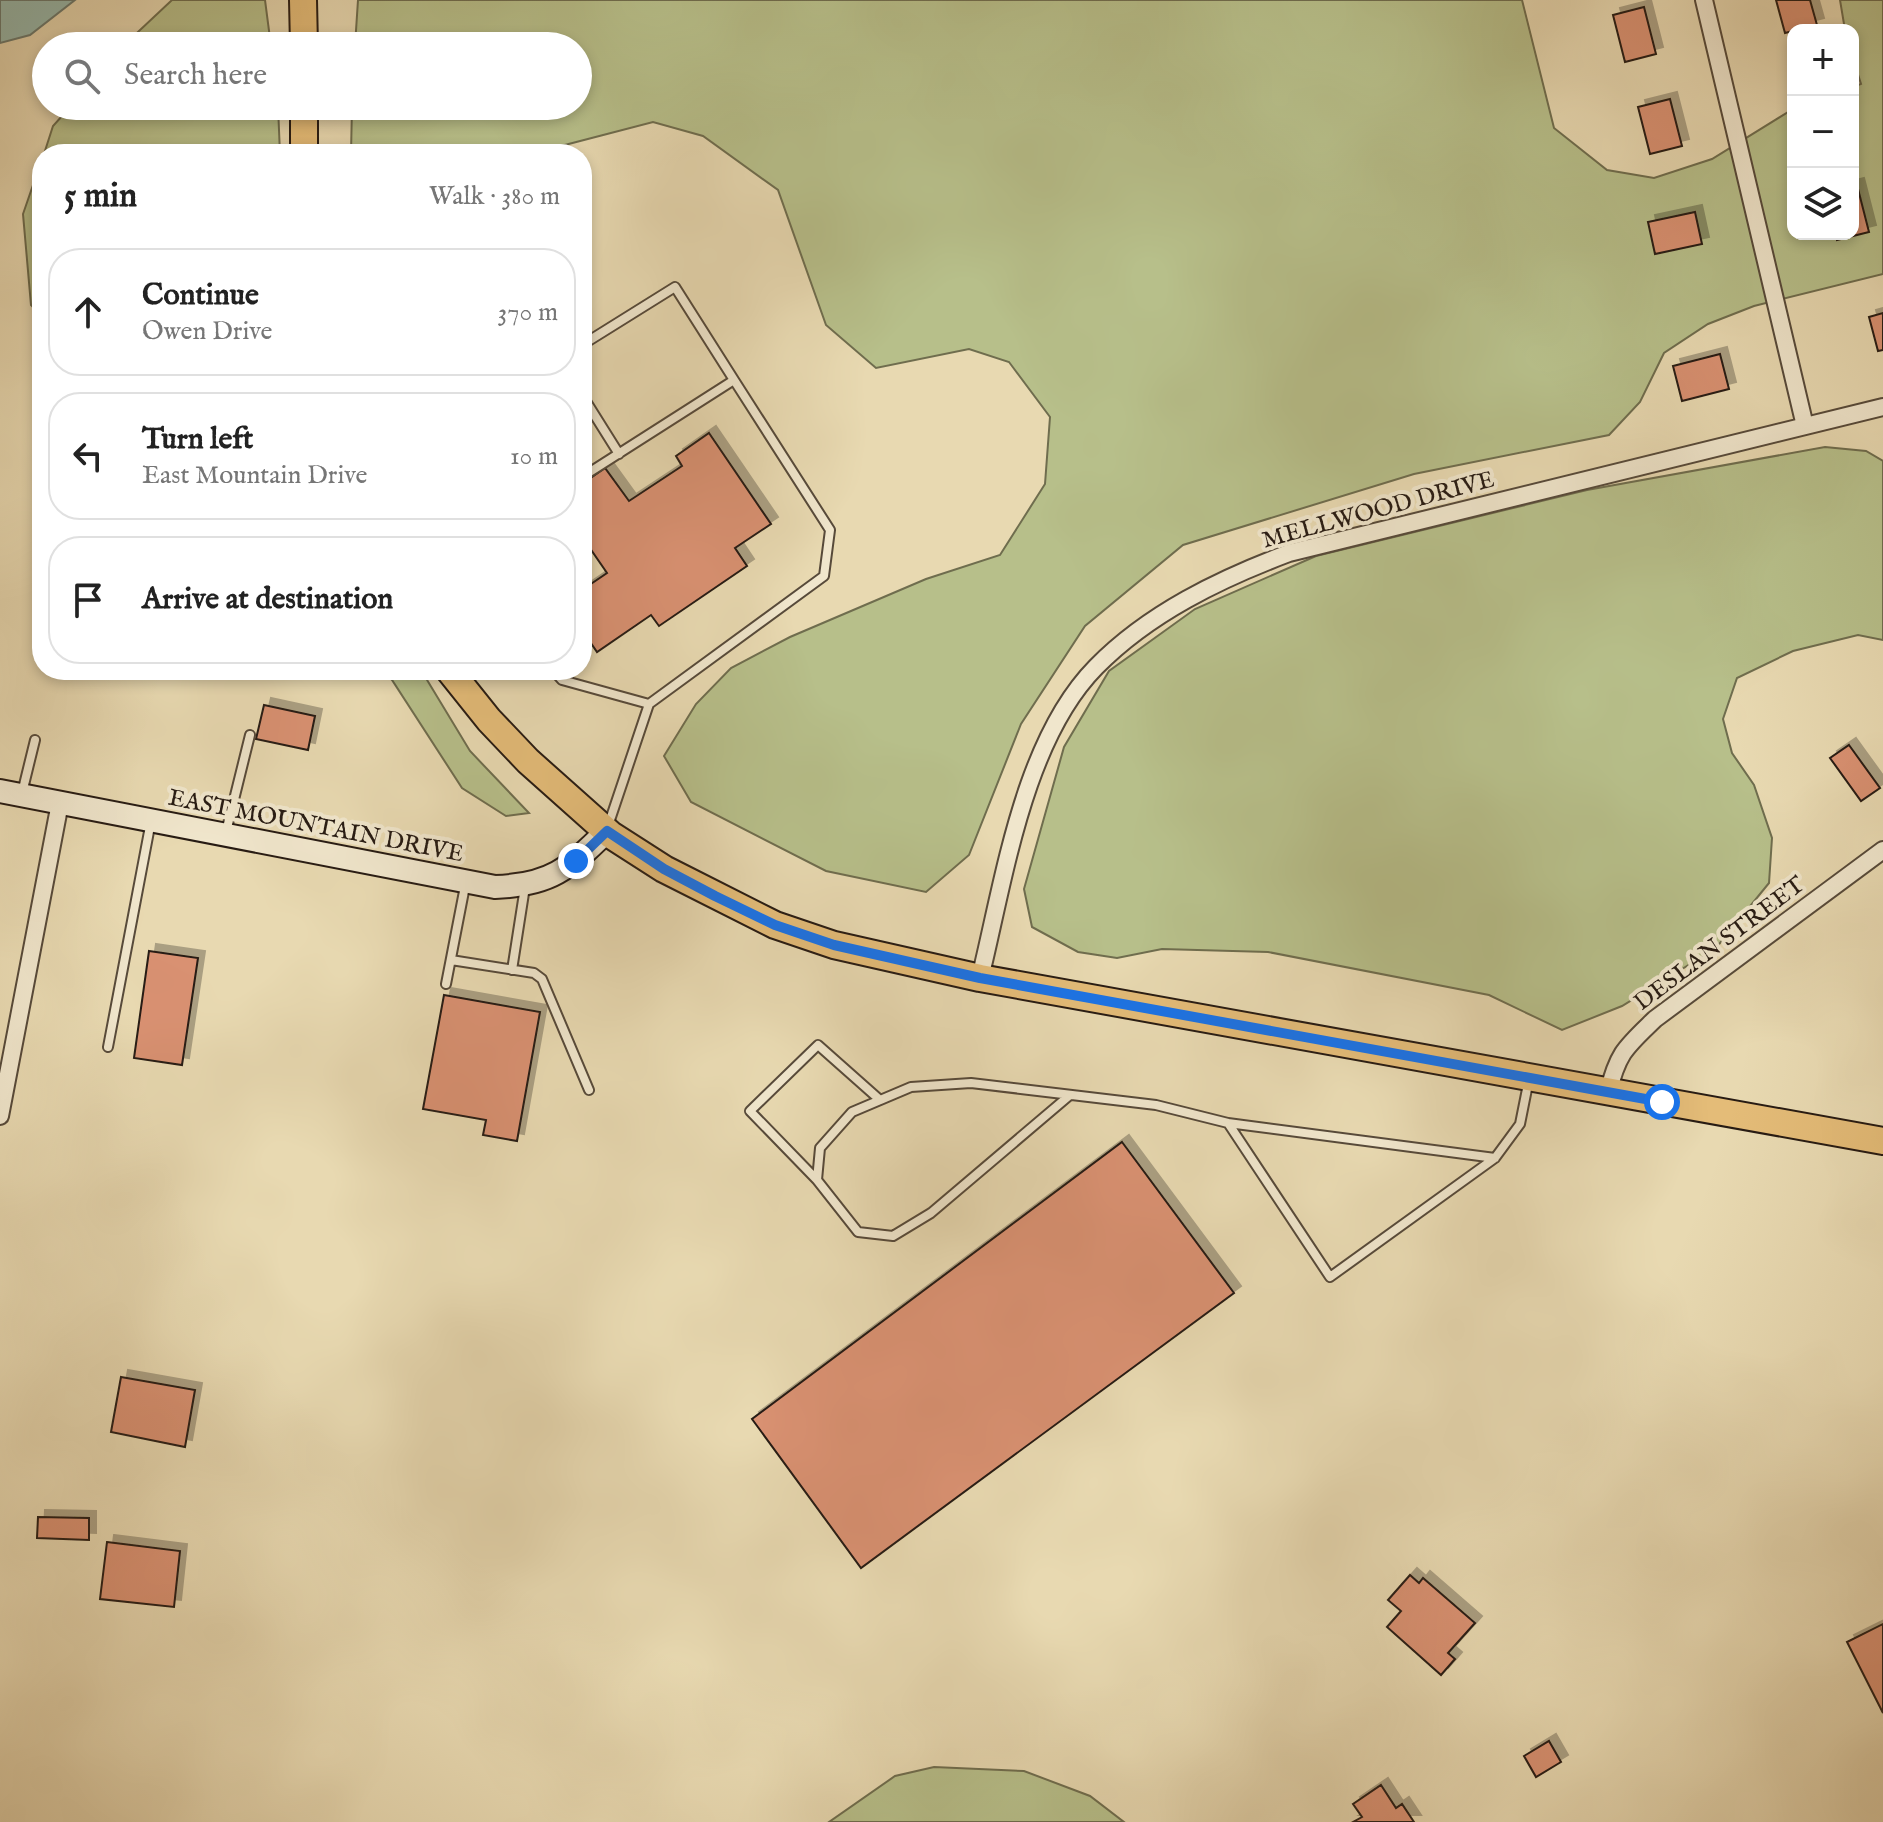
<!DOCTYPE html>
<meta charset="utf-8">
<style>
body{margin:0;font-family:"IM FELL English",serif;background:#f2f2f2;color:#222}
.controls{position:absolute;right:24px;top:24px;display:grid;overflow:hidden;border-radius:16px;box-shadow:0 4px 12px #0003}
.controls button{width:72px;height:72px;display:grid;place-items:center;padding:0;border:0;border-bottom:2px solid #e0e0e0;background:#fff;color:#222;font:40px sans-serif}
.stop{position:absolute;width:24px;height:24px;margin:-18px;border:6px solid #1a73e8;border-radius:50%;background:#fff}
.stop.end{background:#1a73e8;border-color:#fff;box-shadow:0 2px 8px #0008}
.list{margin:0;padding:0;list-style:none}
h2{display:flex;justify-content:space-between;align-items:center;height:104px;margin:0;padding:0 32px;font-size:34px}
h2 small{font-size:26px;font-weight:400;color:#767676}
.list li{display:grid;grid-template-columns:52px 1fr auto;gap:24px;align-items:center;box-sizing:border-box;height:128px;margin:0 16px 16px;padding:0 16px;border:2px solid #e0e0e0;border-radius:32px}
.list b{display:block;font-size:30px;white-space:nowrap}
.list p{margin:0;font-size:26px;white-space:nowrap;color:#767676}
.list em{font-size:26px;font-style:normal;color:#767676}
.icon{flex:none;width:44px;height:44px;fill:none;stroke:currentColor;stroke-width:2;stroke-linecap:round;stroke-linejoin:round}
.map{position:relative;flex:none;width:1883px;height:1822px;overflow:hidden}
.search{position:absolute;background:#fff;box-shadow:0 4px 12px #0003;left:32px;top:32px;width:560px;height:88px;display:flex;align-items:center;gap:20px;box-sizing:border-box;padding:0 28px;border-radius:44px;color:#767676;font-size:30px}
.panel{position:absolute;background:#fff;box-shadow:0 4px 12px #0003;left:32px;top:144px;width:560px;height:536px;border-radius:32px}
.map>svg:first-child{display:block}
</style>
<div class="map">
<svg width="1883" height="1822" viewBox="0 0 1883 1822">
<defs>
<filter id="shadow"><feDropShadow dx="7" dy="-7" stdDeviation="0" flood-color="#0004"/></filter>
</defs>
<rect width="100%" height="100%" fill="#e8d9b1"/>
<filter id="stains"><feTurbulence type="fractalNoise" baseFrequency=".0025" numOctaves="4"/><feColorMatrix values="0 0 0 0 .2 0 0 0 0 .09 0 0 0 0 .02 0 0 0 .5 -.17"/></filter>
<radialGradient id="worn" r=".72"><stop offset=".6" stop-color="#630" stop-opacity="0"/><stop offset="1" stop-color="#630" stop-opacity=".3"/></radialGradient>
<!-- green -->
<path fill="#b7bf8a" stroke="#6f6d4e" stroke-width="2" d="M172 0H265L271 46H123Z
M358 0H1522L1554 128 1607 170 1654 178 1712 159 1793 109V234H1853V87L1861 84 1853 59V30H1845L1840 0H1883V274L1754 306 1708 324 1664 353 1640 402 1609 435 1414 474 1183 545 1085 626 1021 724 969 855 926 892 826 871 691 802 664 756 696 704 731 668 790 637 926 579 1000 555 1045 484 1050 417 1009 362 969 349 876 368 826 325 778 190 703 136 653 122 561 146 545 154H351L352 106H578V46H355Z
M71 106H278L280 154H44L53 126Z
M42 159V316L31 305 23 214Z
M1825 447 1866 451 1883 461V640L1858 635 1793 651 1737 678 1723 719 1732 753 1754 785 1772 838 1769 883 1716 948 1622 1006 1562 1030 1489 995 1268 952 1162 949 1117 958 1078 952 1032 927 1024 889 1064 747 1109 671 1195 609 1316 556 1587 490Z
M382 670H421L470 751 529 813 506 816 462 788 392 680Z
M934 1767 1024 1771 1090 1796 1124 1822H829L895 1776Z"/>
<!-- water -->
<path fill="#97baae" stroke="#6a7a70" stroke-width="2" d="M0 0H75L30 35 0 43Z"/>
<!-- building -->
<path fill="#d99172" stroke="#271b13" stroke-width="2" filter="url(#shadow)" d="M1776 0H1810L1817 25 1785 33Z
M1644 7 1656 54 1625 62 1613 15Z
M1670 99 1682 146 1650 154 1638 107Z
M1857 185 1869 232 1837 240 1836 234H1853V186Z
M1695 212 1702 244 1655 254 1648 222Z
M1883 313V350L1878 351 1869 317Z
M1720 354 1729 389 1682 401 1673 366Z
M709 433 771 524 735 548 747 566 659 626 651 615 597 652 582 630V590L607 573 587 544 582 548V517L587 514 582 507V484L605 468 629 501 682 466 676 456Z
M264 705 315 716 308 750 256 739Z
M1849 745 1880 788 1861 801 1830 758Z
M149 951 198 958 182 1065 134 1058Z
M444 995 540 1012 517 1141 483 1135 486 1120 423 1109Z
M1122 1142 1234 1293 861 1568 752 1419Z
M121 1377 195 1390 185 1447 111 1432Z
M38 1517 89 1518V1540L37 1538Z
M107 1542 180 1551 174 1607 100 1599Z
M1410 1575 1419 1583 1423 1578 1475 1623 1448 1653 1455 1659 1441 1675 1387 1627 1401 1611 1388 1600Z
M1883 1624V1713L1847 1642Z
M1549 1741 1561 1762 1536 1777 1524 1756Z
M1381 1785 1396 1808 1402 1804 1414 1822H1353L1362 1817 1353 1804Z"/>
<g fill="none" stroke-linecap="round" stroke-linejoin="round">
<defs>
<path id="lane" d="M582 345 675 287 734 380
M582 395 619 454
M582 477 734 380 830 530 824 576 649 704 608 826
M553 670 562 680 649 704
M22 793 35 740
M226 832 250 735
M451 960 534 973 542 979 589 1090
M512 970 525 887
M446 984 466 881
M108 1047 151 821
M1070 1095 931 1213 893 1236 858 1232 817 1180 820 1148 852 1112 911 1087 971 1083 1156 1105 1228 1123 1330 1277 1495 1158 1520 1124 1529 1079
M1228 1123 1495 1158
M817 1180 750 1111 818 1045 880 1100"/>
<path id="street" d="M1704 0 1805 426
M980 978C1004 881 1023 741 1096 667 1149 613 1220 579 1289 553L1883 407
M1608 1093C1618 1052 1626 1047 1655 1019L1883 850
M0 1116 60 803"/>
<path id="secondary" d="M0 791 495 887C551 885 568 869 607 831"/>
<path id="primary" d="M303 0 304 46
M304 106V154
M449 670 489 720 528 761 611 835 664 869 775 925 834 945 980 978 1883 1141"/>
</defs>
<!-- lane casing -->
<use href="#lane" stroke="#574a3a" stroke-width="12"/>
<!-- street casing -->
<use href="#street" stroke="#574a3a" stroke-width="20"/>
<!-- secondary casing -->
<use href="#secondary" stroke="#271b13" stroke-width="26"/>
<!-- primary casing -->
<use href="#primary" stroke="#271b13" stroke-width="30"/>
<!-- lane -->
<use href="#lane" stroke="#f0e6cc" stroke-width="8"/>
<!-- street -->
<use href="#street" stroke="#f0e6cc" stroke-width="16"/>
<!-- secondary -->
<use href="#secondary" stroke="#f0e6cc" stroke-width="22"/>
<!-- primary -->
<use href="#primary" stroke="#e4bc78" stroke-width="26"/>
</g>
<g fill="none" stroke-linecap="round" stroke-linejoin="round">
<!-- route -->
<path stroke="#1a73e8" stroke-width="10" d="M576 861 607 831 664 869 715 896 775 925 834 945 980 978 1662 1102"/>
</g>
<g text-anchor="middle" stroke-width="8" stroke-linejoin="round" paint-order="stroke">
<!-- street labels -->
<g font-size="24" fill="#271b13" stroke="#f0e6cc">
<text transform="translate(1378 509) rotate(-15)" y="8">MELLWOOD DRIVE</text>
<text transform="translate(316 825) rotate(11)" y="8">EAST MOUNTAIN DRIVE</text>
<text transform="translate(1719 943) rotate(-37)" y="8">DESLAN STREET</text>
</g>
</g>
<rect width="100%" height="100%" filter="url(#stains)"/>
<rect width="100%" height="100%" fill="url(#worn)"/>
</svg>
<div class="controls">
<button>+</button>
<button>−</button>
<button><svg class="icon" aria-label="layers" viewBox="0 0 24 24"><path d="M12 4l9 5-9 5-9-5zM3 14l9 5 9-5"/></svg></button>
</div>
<div class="stop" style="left:1662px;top:1102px"></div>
<div class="stop end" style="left:576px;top:861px"></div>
<div class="search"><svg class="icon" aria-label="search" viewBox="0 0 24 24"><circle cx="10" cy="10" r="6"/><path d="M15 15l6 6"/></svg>Search here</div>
<section class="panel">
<h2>5 min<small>Walk · 380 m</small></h2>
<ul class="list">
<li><svg class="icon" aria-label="ahead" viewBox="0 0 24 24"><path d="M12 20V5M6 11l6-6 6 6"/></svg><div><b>Continue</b><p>Owen Drive</p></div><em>370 m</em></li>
<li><svg class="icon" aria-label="left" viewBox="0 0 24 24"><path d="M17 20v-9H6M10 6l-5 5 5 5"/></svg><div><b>Turn left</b><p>East Mountain Drive</p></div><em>10 m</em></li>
<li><svg class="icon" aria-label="arrive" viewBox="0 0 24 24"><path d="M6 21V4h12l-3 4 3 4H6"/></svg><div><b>Arrive at destination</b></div></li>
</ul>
</section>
</div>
